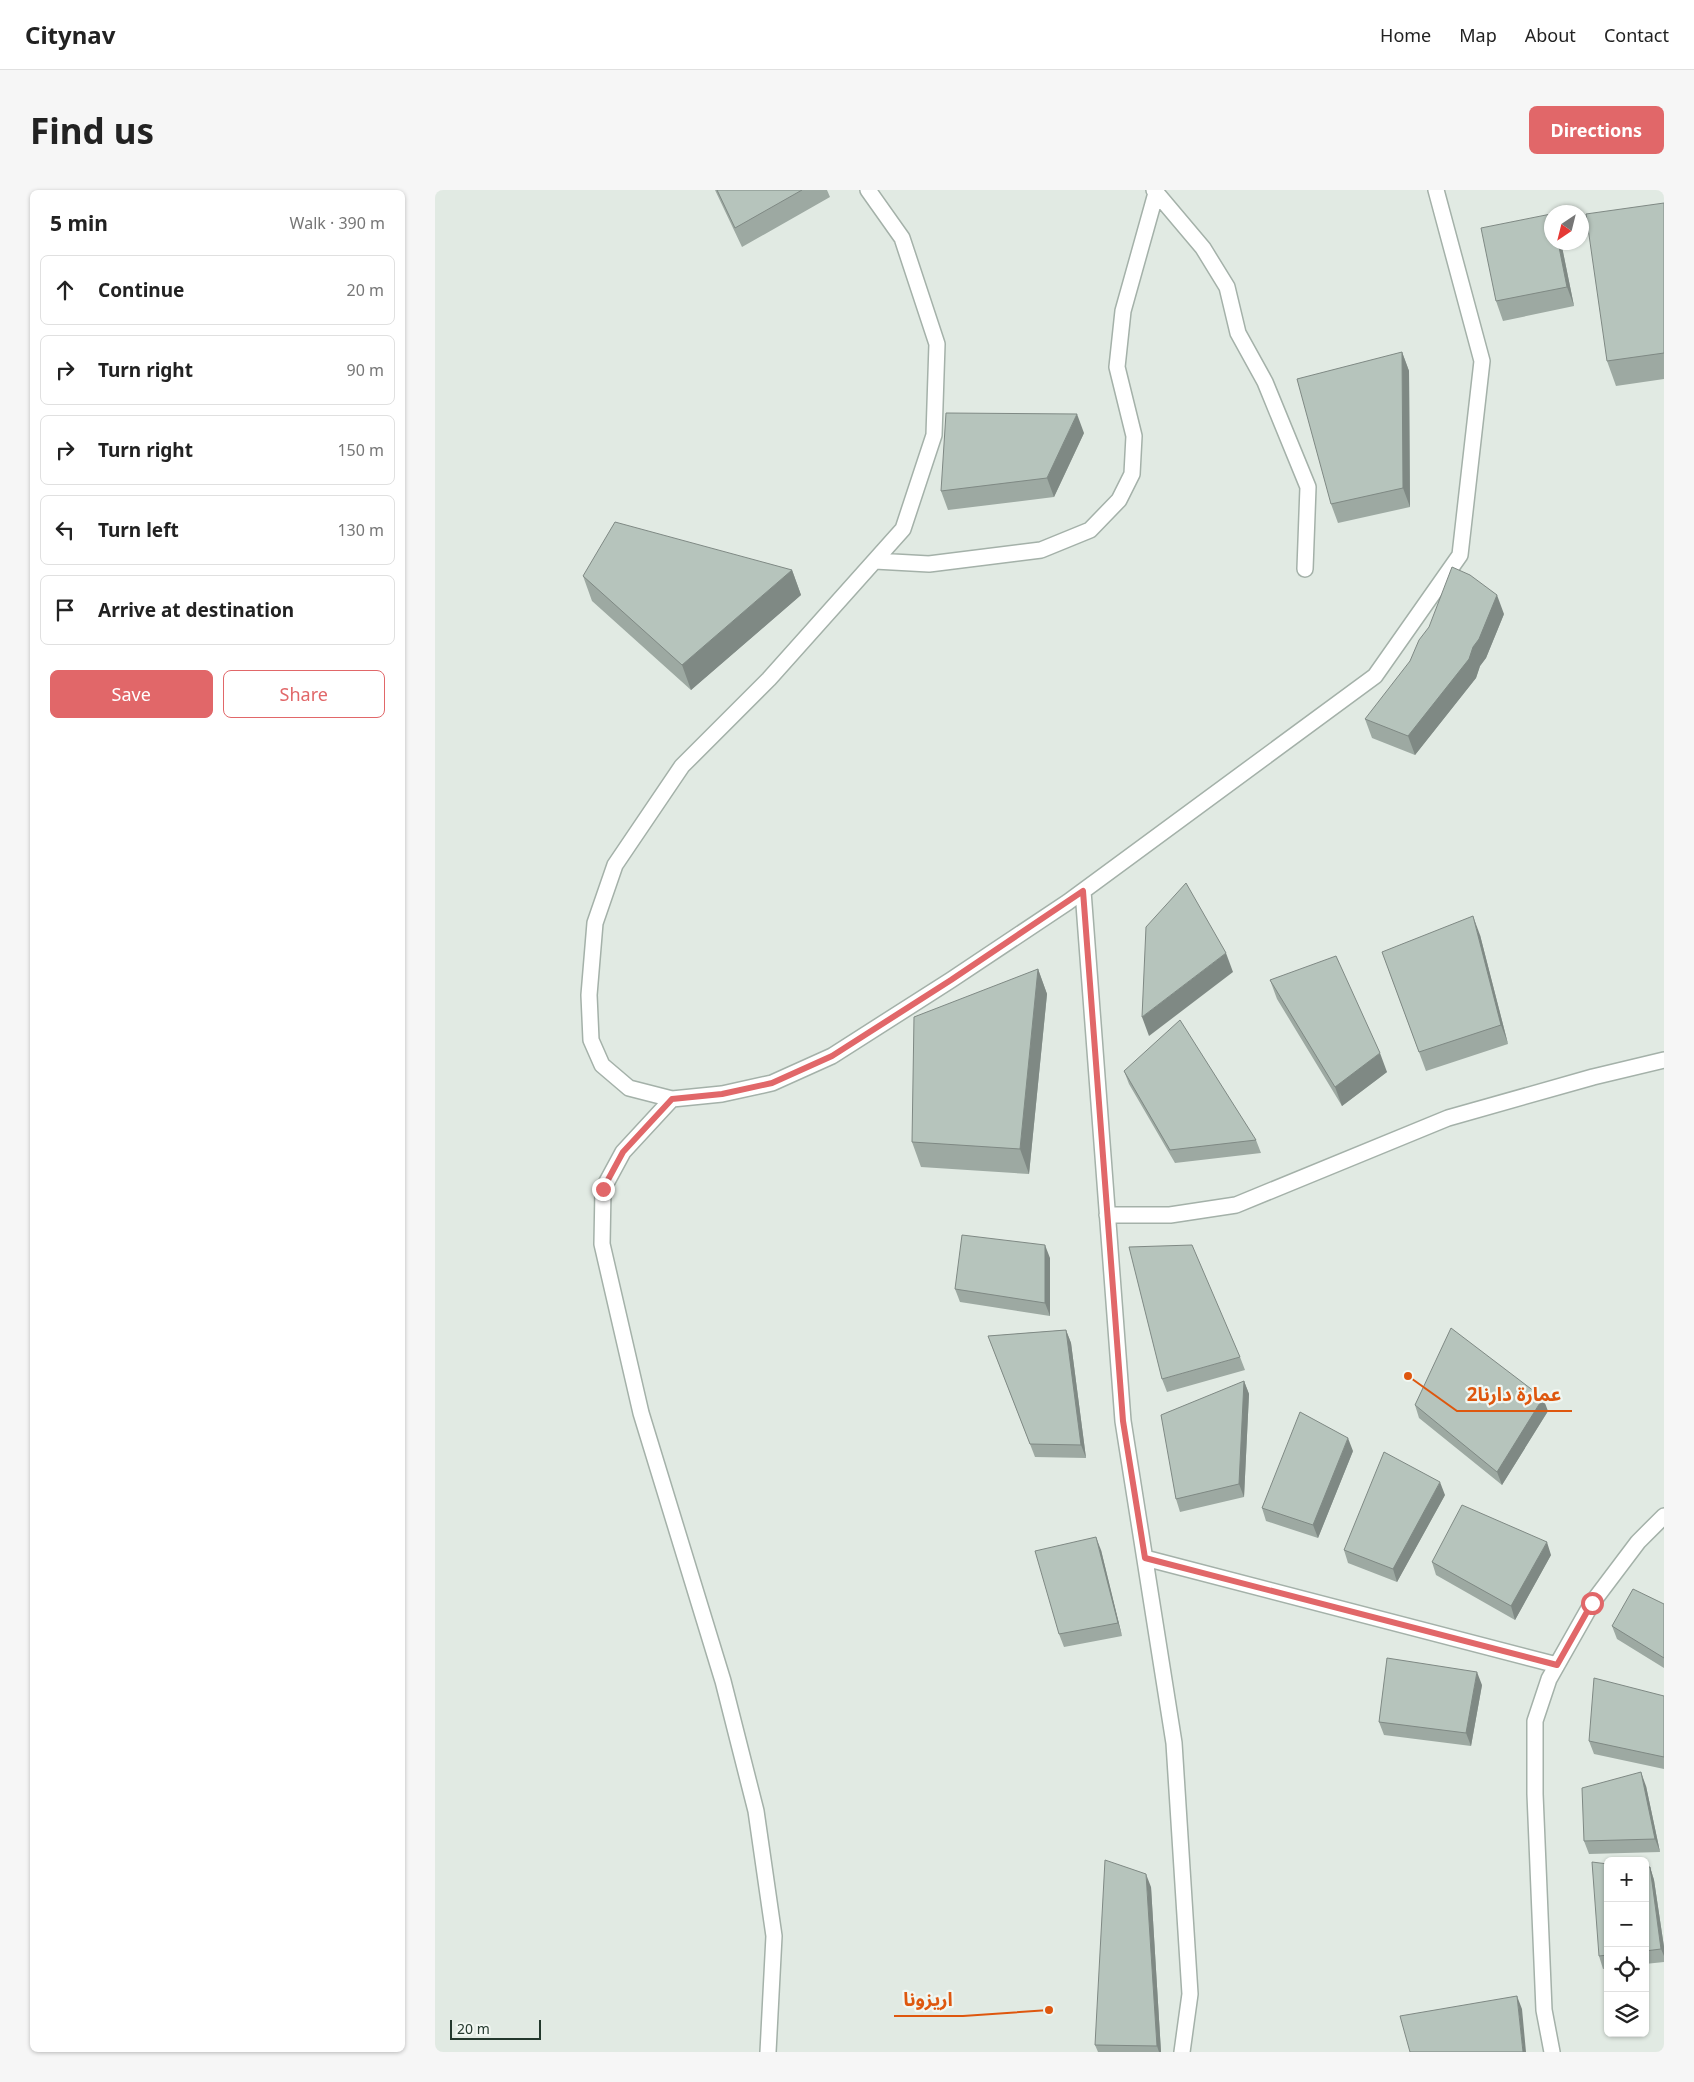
<!DOCTYPE html>
<meta charset="utf-8">
<style>
body{margin:0;font-family:"Noto Sans","Noto Sans Arabic",sans-serif;background:#f6f6f6;color:#222}
.controls{position:absolute;right:15px;bottom:15px;display:grid;overflow:hidden;border-radius:8px;box-shadow:0 1px 4px #0004}
.controls button{width:45px;height:45px;display:grid;place-items:center;padding:0;border:0;border-bottom:1px solid #e0e0e0;background:#fff;color:#222;font:25px sans-serif}
.compass{position:absolute;left:1109px;top:15px;width:45px;height:45px;border-radius:50%;background:#fff;box-shadow:0 1px 4px #0004;rotate:215deg}
.scale{position:absolute;left:15px;bottom:12px;width:91px;box-sizing:border-box;padding-left:5px;border:2px solid #23382d;border-top:0;font-size:14px;line-height:18px;white-space:nowrap;color:#23382d;-webkit-text-stroke:4px #f1f7f2;paint-order:stroke}
.stop{position:absolute;width:15px;height:15px;margin:-11px;border:4px solid #e16769;border-radius:50%;background:#fff}
.stop.end{background:#e16769;border-color:#fff;box-shadow:0 1px 5px #0008}
.list{margin:0;padding:0;list-style:none}
h2{display:flex;justify-content:space-between;align-items:center;height:65px;margin:0;padding:0 20px;font-size:21px}
h2 small{font-size:16px;font-weight:400;color:#767676}
.list li{display:grid;grid-template-columns:32px 1fr auto;gap:15px;align-items:center;box-sizing:border-box;height:70px;margin:0 10px 10px;padding:0 10px;border:1px solid #e0e0e0;border-radius:8px}
.list b{display:block;font-size:19px;white-space:nowrap}
.list em{font-size:16px;font-style:normal;color:#767676}
.actions{display:flex;gap:10px;padding:15px 20px}
.actions a{flex:1;padding:11px 0;border:1px solid #e16769;border-radius:8px;text-align:center;font-size:18px;color:#e16769}
.actions .main{background:#e16769;color:#fff}
.icon{flex:none;width:28px;height:28px;fill:none;stroke:currentColor;stroke-width:2;stroke-linecap:round;stroke-linejoin:round}
.map{position:relative;flex:none;width:1229px;height:1862px;overflow:hidden;border-radius:8px}
header{display:flex;align-items:center;gap:30px;box-sizing:border-box;height:70px;padding:0 25px;background:#fff;border-bottom:1px solid #e0e0e0}
header strong{font-size:24px}
nav{display:flex;gap:28px;margin-inline-start:auto;font-size:18px}
.intro{display:flex;align-items:center;justify-content:space-between;box-sizing:border-box;height:120px;padding:0 30px}
h1{margin:0;font-size:35px}
.button{padding:12px 22px;border-radius:8px;background:#e16769;color:#fff;font-size:18px;font-weight:700}
main{display:flex;gap:30px;padding:0 30px}
aside{flex:1;background:#fff;border-radius:8px;box-shadow:0 1px 4px #0004}
.map>svg:first-child{display:block}
</style>
<header>
<strong>Citynav</strong>
<nav><a>Home</a><a>Map</a><a>About</a><a>Contact</a></nav>
</header>
<div class="intro"><h1>Find us</h1><a class="button">Directions</a></div>
<main>
<aside>
<h2>5 min<small>Walk · 390 m</small></h2>
<ul class="list">
<li><svg class="icon" aria-label="ahead" viewBox="0 0 24 24"><path d="M12 20V5M6 11l6-6 6 6"/></svg><div><b>Continue</b></div><em>20 m</em></li>
<li><svg class="icon" aria-label="right" viewBox="0 0 24 24"><path d="M7 20v-9h11M14 6l5 5-5 5"/></svg><div><b>Turn right</b></div><em>90 m</em></li>
<li><svg class="icon" aria-label="right" viewBox="0 0 24 24"><path d="M7 20v-9h11M14 6l5 5-5 5"/></svg><div><b>Turn right</b></div><em>150 m</em></li>
<li><svg class="icon" aria-label="left" viewBox="0 0 24 24"><path d="M17 20v-9H6M10 6l-5 5 5 5"/></svg><div><b>Turn left</b></div><em>130 m</em></li>
<li><svg class="icon" aria-label="arrive" viewBox="0 0 24 24"><path d="M6 21V4h12l-3 4 3 4H6"/></svg><div><b>Arrive at destination</b></div></li>
</ul>
<div class="actions"><a class="main">Save</a><a>Share</a></div>
</aside>
<div class="map">
<svg width="1229" height="1862" viewBox="0 0 1229 1862">
<rect width="100%" height="100%" fill="#e1eae3"/>
<g fill="none" stroke-linecap="round" stroke-linejoin="round">
<defs>
<path id="minor" d="M433 0 467 48 502 154 499 245 468 339 334 489 247 576 180 675 160 733 154 805 156 850 167 875 194 898 237 909 287 904 337 893 397 866 516 790 633 712 940 486 1025 365 1047 171 1001 0
M719 0 768 58 792 97 803 143 830 192 873 297 870 379
M440 371 494 374 606 360 655 340 684 310 697 284 699 246 682 177 688 121 721 3
M648 701 688 1231 739 1553 755 1804 747 1862
M237 909 188 962 168 999 167 1054 206 1223 288 1491 321 1621 339 1746 333 1862
M672 1025H735L801 1015 1013 928 1158 887 1229 870
M710 1368 1122 1475
M1117 1862 1109 1820 1100 1604V1531L1114 1489 1157 1413 1203 1352 1229 1326"/>
</defs>
<!-- minor casing -->
<use href="#minor" stroke="#a4b1a9" stroke-width="18"/>
<!-- minor -->
<use href="#minor" stroke="#fff" stroke-width="15"/>
</g>
<!-- wall -->
<path fill="#9da9a2" d="M280 0H392L395 7 307 57Z
M1229 13V189L1181 196 1172 171Z
M1116 52H1126L1139 116 1068 131 1061 111Z
M967 162 974 181 975 317 903 333 896 314Z
M649 243 619 307 513 320 506 301Z
M357 380 366 405 256 500 157 411 148 386Z
M1069 424 1051 468 1045 476 1041 488 980 565 937 548 930 529Z
M1045 745 1073 854 991 881 947 762Z
M603 779 612 804 594 984 486 977 477 952Z
M835 790 952 882 907 916 842 809Z
M689 881 821 950 826 963 740 973 694 894Z
M615 1068V1126L525 1112 520 1099Z
M631 1140 636 1153 651 1268 600 1267 553 1146Z
M805 1167 810 1180 732 1202 727 1189Z
M809 1191 814 1204 809 1307 745 1322 741 1309Z
M980 1215 1113 1221 1067 1295 984 1228Z
M918 1261 883 1348 831 1331 827 1318Z
M1010 1305 962 1392 913 1373 909 1360Z
M666 1360 687 1446 629 1457 624 1444Z
M1116 1365 1080 1430 1001 1385 997 1372Z
M1229 1414V1478L1182 1449 1177 1436Z
M1047 1495 1036 1556 949 1545 944 1532Z
M1229 1506V1579L1159 1564 1154 1551Z
M1211 1596 1225 1662 1154 1664 1149 1651Z
M1173 1674V1778L1168 1779 1164 1766Z
M1210 1677H1215L1219 1690 1229 1757V1772L1210 1774Z
M716 1697 726 1862H663L660 1855Z"/>
<!-- shaded-wall -->
<path fill="#7f8984" d="M1123 52H1126L1139 116 1132 97Z
M967 162 974 181 975 317 968 298Z
M642 224 649 243 619 307 612 288Z
M357 380 366 405 256 500 247 475Z
M1062 405 1069 424 1051 468 1045 476 1041 488 980 565 973 546 1038 457Z
M1038 726 1045 745 1073 854 1066 835Z
M791 763 798 782 714 846 707 827Z
M603 779 612 804 594 984 585 959Z
M945 863 952 882 907 916 900 897Z
M610 1055 615 1068V1126L610 1113Z
M631 1140 636 1153 651 1268 646 1255Z
M809 1191 814 1204 809 1307 804 1294Z
M1108 1208 1113 1221 1067 1295 1062 1282Z
M913 1248 918 1261 883 1348 878 1335Z
M1005 1292 1010 1305 962 1392 958 1379Z
M661 1347 666 1360 687 1446 683 1433Z
M1112 1352 1116 1365 1080 1430 1076 1416Z
M1042 1482 1047 1495 1036 1556 1031 1543Z
M1206 1582 1211 1596 1225 1662 1220 1649Z
M1215 1677 1219 1690 1229 1757V1766L1226 1759Z
M711 1684 716 1697 726 1862H724L722 1856Z
M1082 1806 1087 1819 1091 1862H1088Z"/>
<!-- building -->
<path fill="#b6c4bc" stroke="#7f8984" d="M282 0H367L300 38Z
M1229 13V163L1172 171 1151 24Z
M1116 24V52H1123L1132 97 1061 111 1046 38Z
M967 162 968 298 896 314 862 189Z
M511 223 642 224 612 288 506 301Z
M180 332 357 380 247 475 148 386Z
M1017 377 1035 385 1062 405 1044 449 1038 457 1034 469 973 546 930 529 975 471 984 450 994 437Z
M751 693 791 763 707 827 711 737Z
M1038 726 1066 835 984 862 947 762Z
M901 766 945 863 900 897 835 790Z
M603 779 585 959 477 952 479 827Z
M745 830 821 950 735 960 689 881Z
M527 1045 610 1055V1113L520 1099Z
M757 1055 805 1167 727 1189 694 1057Z
M1016 1138 1108 1208 1062 1282 980 1215Z
M631 1140 646 1255 595 1254 553 1146Z
M809 1191 804 1294 741 1309 726 1225Z
M865 1222 913 1248 878 1335 827 1318Z
M949 1262 1005 1292 958 1379 909 1360Z
M1027 1315 1112 1352 1076 1416 997 1372Z
M661 1347 683 1433 624 1444 600 1361Z
M1198 1399 1229 1414V1468L1177 1436Z
M952 1468 1042 1482 1031 1543 944 1532Z
M1159 1488 1229 1506V1567L1154 1551Z
M1206 1582 1220 1649 1149 1651 1147 1598Z
M670 1670 711 1684 722 1856 660 1855Z
M1157 1672 1173 1674V1765L1164 1766Z
M1210 1677H1215L1226 1759 1210 1761Z
M1082 1806 1088 1862H975L965 1826Z"/>
<g fill="none" stroke-linecap="round" stroke-linejoin="round">
<!-- route -->
<path stroke="#e16769" stroke-width="6" d="M168 999 188 962 237 909 287 904 337 893 397 866 516 790 648 701 688 1231 710 1368 1122 1475 1157 1413"/>
</g>
<!-- callouts -->
<path fill="none" stroke="#de570e" stroke-width="2" d="M973 1186L1022 1221H1137M614 1820L528 1826H459"/>
<g fill="#de570e" stroke="#f1f7f2" stroke-width="2">
<circle cx="973" cy="1186" r="5"/>
<circle cx="614" cy="1820" r="5"/>
</g>
<g font-size="19" text-anchor="middle" font-weight="bold" fill="#de570e" stroke="#f1f7f2" stroke-width="4.5" stroke-linejoin="round" paint-order="stroke">
<text x="1079" y="1211">عمارة دارنا2</text>
<text x="493" y="1816">اريزونا</text>
</g>
</svg>
<div class="controls">
<button>+</button>
<button>−</button>
<button><svg class="icon" aria-label="locate" viewBox="0 0 24 24"><circle cx="12" cy="12" r="6"/><path d="M12 2v4M12 18v4M2 12h4M18 12h4"/></svg></button>
<button><svg class="icon" aria-label="layers" viewBox="0 0 24 24"><path d="M12 4l9 5-9 5-9-5zM3 14l9 5 9-5"/></svg></button>
</div>
<svg class="compass" viewBox="-18 -18 36 36"><path d="M0-13l5 13h-10z" fill="#e53935"/><path d="M0 13l5-13h-10z" fill="#767676"/></svg>
<div class="scale">20 m</div>
<div class="stop" style="left:1157px;top:1413px"></div>
<div class="stop end" style="left:168px;top:999px"></div>
</div>
</main>
